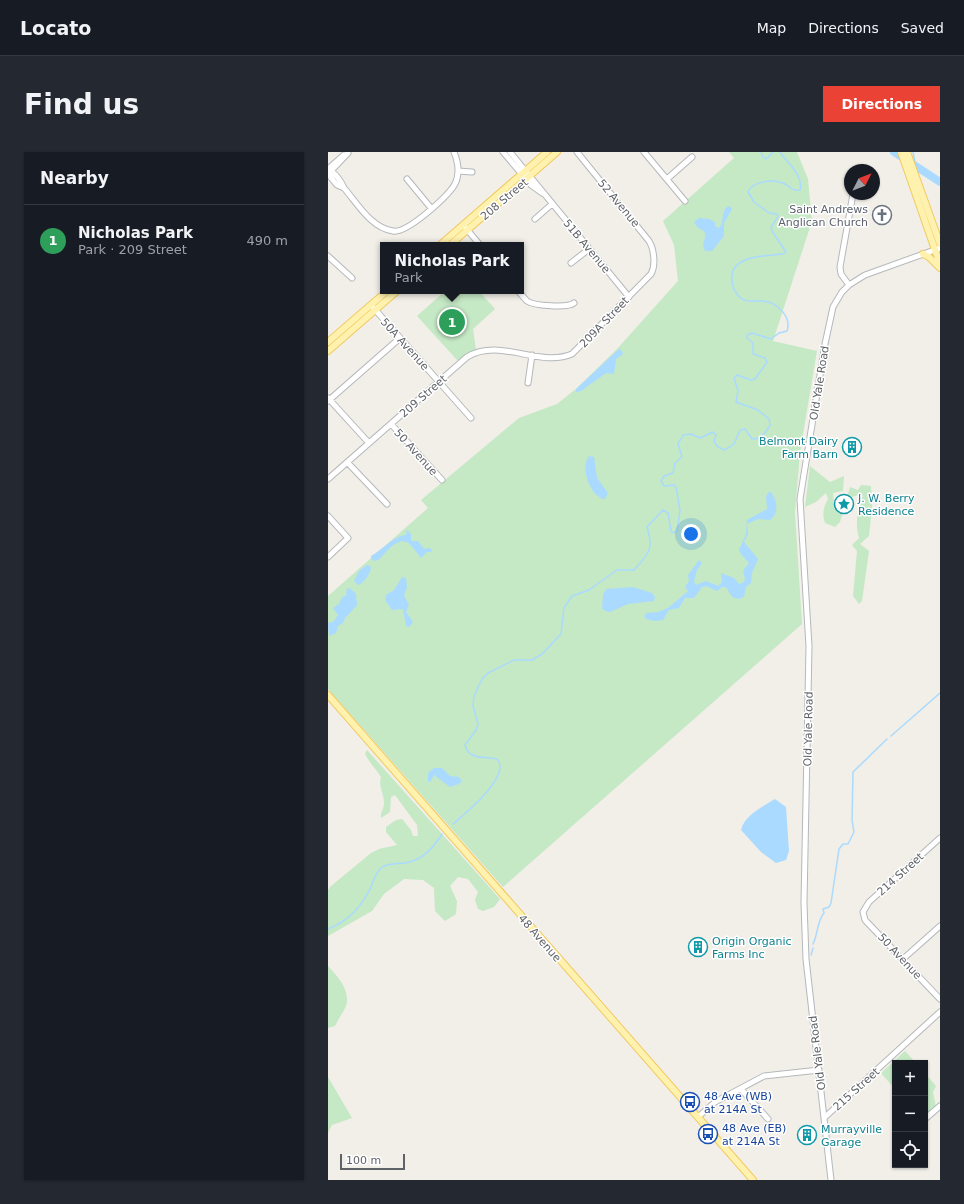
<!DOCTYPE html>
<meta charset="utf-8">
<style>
body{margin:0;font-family:"DejaVu Sans",sans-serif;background:#242831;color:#f1f3f6}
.controls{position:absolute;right:12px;bottom:12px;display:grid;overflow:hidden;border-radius:0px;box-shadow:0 1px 3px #0004}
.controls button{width:36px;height:36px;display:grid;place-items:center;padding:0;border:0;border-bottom:1px solid #363941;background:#171b24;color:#f1f3f6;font:20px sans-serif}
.compass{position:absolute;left:516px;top:12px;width:36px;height:36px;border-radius:50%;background:#171b24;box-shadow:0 1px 3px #0004;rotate:48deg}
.scale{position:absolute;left:12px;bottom:10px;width:65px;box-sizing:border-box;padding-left:4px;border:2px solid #5f6368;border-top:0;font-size:11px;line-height:14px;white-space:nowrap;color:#5f6368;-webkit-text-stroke:3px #fff;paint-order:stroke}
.you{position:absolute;left:363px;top:382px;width:14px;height:14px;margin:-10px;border:3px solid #fff;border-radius:50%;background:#1a73e8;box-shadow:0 0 0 6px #1a73e833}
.badge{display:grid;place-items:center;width:26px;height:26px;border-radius:50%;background:#ea4335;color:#fff;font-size:13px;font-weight:700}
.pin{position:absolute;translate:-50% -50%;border:2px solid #fff;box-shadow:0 1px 4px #0006}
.popup{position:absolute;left:52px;top:90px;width:144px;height:52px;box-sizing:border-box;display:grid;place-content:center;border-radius:0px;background:#171b24;filter:drop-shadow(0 1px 3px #0005);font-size:13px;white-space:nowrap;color:#9ea1a6}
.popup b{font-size:15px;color:#f1f3f6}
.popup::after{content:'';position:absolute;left:50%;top:100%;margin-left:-8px;border:8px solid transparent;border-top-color:#171b24}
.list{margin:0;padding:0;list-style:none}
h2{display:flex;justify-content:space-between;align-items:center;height:52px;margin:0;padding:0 16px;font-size:17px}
h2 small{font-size:13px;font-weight:400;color:#9ea1a6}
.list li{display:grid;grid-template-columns:26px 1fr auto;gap:12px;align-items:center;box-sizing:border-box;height:72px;padding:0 16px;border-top:1px solid #363941}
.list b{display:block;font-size:15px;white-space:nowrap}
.list p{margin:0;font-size:13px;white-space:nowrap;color:#9ea1a6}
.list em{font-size:13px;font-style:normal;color:#9ea1a6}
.icon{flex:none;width:22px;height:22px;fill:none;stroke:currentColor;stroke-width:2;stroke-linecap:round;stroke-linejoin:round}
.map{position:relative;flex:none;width:612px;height:1028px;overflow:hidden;border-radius:0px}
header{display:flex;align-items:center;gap:24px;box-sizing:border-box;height:56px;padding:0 20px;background:#171b24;border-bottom:1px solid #363941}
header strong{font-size:19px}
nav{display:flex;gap:22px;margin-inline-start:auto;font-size:14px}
.intro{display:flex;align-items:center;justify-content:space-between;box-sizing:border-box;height:96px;padding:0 24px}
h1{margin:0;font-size:28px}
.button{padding:10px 18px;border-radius:0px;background:#ea4335;color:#fff;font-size:14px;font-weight:700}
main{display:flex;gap:24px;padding:0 24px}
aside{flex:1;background:#171b24;border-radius:0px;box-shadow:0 1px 3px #0004}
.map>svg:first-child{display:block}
</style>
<header>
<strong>Locato</strong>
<nav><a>Map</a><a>Directions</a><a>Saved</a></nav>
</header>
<div class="intro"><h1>Find us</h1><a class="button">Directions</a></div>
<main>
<aside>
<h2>Nearby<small></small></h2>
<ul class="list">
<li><span class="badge" style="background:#2e9e5b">1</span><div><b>Nicholas Park</b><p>Park · 209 Street</p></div><em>490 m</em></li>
</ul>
</aside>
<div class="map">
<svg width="612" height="1028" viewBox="0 0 612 1028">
<rect width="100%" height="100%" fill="#f1efe8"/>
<!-- green -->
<path fill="#c5e8c5" d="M401 0H469L480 27 484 69 445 189 489 199 472 300 467 361 474 472 175 735 0 537V444L100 356 93 348 191 266 229 252 249 236 289 197 350 129 346 93 335 69 406 6Z
M117 139H151L167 157 145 177 148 198 130 209 89 164Z
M482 314 502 330 516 324 515 339 505 341 506 353 515 360 512 370 507 375 497 371C494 362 495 356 500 347L498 341 488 350 477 355Z
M533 333 543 334 544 355 541 384 532 392 541 399 534 449 531 452 525 444 529 399 524 393 531 386C527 374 529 355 535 344L533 342 524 345 520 342 522 335 530 338Z
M39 598 172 747 166 755 155 759 150 757 147 748 150 740 140 727 130 725 122 734 129 749 128 762 117 769 107 759 106 736 95 728 76 727 56 742 44 759 0 784V738L3 734 43 701 51 697 69 693 58 680V675L68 668 74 667 83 678 85 684H90L89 673 67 643 63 645 62 660 53 666C52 661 56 657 56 651 56 641 50 634 53 625 48 617 41 610 37 602Z
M0 814C9 824 23 838 18 854 15 861 10 867 7 874L0 876Z
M577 899 588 911H567V937L553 921Z
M597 921 608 934 605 940 608 955 597 964Z
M0 925 24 966 4 973 0 981Z"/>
<!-- water -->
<path fill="#aadaff" d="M401 54 404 57 396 71V84L384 99H377L375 93C381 72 373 84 366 70L371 66 381 67 387 70V74L391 76C397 70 392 58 401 54Z
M291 197 294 199 295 202 288 207 286 222 278 221 253 239 248 240V237Z
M261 304 266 305 269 326 280 341 277 347C262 345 252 316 261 304Z
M442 339C449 348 452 360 442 368L430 367 419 372 420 382 416 390 430 407 424 421 423 431 418 435 416 445 410 447 404 445 398 435H394L389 439 378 434 374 435 366 446H357L351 456 341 458 335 468 327 469 318 467 316 464 319 461 330 460 340 456 358 441 360 439 357 435 361 429 360 423 371 408 374 411 369 418 366 430 368 433 378 429 390 434 394 430 393 421 406 426 411 432 416 430 417 427 415 419 421 411 413 402 411 398 418 382 419 368 439 357 438 344Z
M79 378 83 382V389H90L96 397 102 396 104 399 103 400H99L93 406 81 391 74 389C59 393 56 407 47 409L43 407V404C54 398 67 383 78 383L79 380H77Z
M39 413 43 415C43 421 35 432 30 433L26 429 31 419Z
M74 425 78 426 79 435 76 443 81 453 78 460 85 470 81 475 78 474 75 457 64 458 57 448 58 443 66 438Z
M305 435 324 441 327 445 326 449 300 452 282 460 277 459 274 456 275 443 278 437Z
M19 436 23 437 28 442 29 453 17 466 15 471 10 474 8 481 1 484 0 471 5 470 10 463 5 456 11 452 14 445 18 444Z
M106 616H114L122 624 131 625 134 629 131 632 122 635 106 623 103 629 100 630V621Z
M447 647 458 655 461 699 458 708 448 711 433 700 413 678C417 663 434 655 447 647Z"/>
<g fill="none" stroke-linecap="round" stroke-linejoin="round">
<!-- stream -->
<path stroke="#aadaff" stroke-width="1.5" d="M433 0 435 5 438 7 445 0
M585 0 588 16
M563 584 612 541
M125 672C137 662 184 623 169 607 157 604 141 609 137 593L148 578 150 572 145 554 146 544 154 527 160 521 186 508H204L214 502 233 482 236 456 244 444 261 438 289 418H306C321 401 326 398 319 375L335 358 340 361 343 379 346 381 349 379 352 359 348 335 346 333 336 334 333 329 336 324 345 321 347 311 354 305 350 292 355 283 363 282 372 286 385 280 388 283 386 290 390 295 397 298 406 292 412 278 417 277 424 287C433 288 438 281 442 273L441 267 430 258 408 250 410 239 406 226 409 223 423 228 427 227 439 210 437 206 425 202V191L419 186V183L424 181 443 187 451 181 459 179C464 165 449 150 435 149 429 148 420 151 414 147 408 143 404 135 404 128 401 103 438 104 455 102L458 100 444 79 443 75 450 65 449 62 441 61 426 50 420 40C424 29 445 27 455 31 461 33 464 40 472 38 476 23 459 11 452 0
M0 777C21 769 33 755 43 735 45 729 48 721 53 716 58 711 70 712 77 711 95 708 105 696 114 682
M485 792C490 782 489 769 496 761L495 757 501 755 503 751 511 697 515 692H520L526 680 524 668 525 620 559 587
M483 803 485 796"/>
<!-- river -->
<path stroke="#aadaff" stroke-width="8" d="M566 0 612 30"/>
<defs>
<path id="minor" d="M175 0 203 33 214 41
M182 0 301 145
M316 0 357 49
M0 17 16 3
M0 18C7 20 13 29 16 36 29 51 43 76 65 79 79 82 120 44 127 32 132 22 130 10 126 0
M130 19 144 20
M79 27 103 56
M339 27 364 5
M16 36 9 33 0 22 20 1
M207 67 224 52
M137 75 152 93
M0 104 24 126
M243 111 261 97
M521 133 513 122 512 115 525 42
M190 139C193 142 196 146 199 149 206 154 240 156 246 151
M43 153 143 266
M200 231 204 203
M0 246 41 291
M0 249 72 186
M63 272 114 328
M19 310 59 352
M0 327 139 205C172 185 211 216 244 202L323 122C328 113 326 97 321 89L249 0
M0 364 20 386 0 405
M612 686 541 750 535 760 537 768 612 847
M575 807 612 774
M413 937 440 967
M370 965 387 950 436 924 491 918
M496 966 612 860
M597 967 612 954
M503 1028 478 807 476 751 481 494 472 347 497 192 505 155 514 140 521 133 537 123 612 96"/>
<path id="major" d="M573 0 612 112
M579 0 612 92
M112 93 219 0
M122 93 229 0
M595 102 601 105 612 116
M0 190 59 139
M0 199 69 139
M0 543 425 1028"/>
</defs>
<!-- minor casing -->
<use href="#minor" stroke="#b5b8bc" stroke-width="7"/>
<!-- major casing -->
<use href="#major" stroke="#f2c960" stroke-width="8"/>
<!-- minor -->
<use href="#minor" stroke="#fff" stroke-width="5"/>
<!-- major -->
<use href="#major" stroke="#fff2af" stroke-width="6"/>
</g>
<!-- icons -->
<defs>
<symbol id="church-ring" viewBox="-11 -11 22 22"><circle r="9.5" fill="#fff" stroke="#6b7280" stroke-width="1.5"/><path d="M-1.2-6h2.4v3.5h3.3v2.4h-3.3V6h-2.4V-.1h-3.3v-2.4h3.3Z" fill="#6b7280"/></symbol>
<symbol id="building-ring" viewBox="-11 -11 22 22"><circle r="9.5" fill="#fff" stroke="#0f9aa8" stroke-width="1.5"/><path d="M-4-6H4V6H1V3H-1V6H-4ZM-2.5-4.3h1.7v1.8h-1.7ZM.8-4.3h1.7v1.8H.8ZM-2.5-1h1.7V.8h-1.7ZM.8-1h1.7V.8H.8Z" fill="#0f9aa8"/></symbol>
<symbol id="sight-ring" viewBox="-11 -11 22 22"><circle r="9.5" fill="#fff" stroke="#0f9aa8" stroke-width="1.5"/><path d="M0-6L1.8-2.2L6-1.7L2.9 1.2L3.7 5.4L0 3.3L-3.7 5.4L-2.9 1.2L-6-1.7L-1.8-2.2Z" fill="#0f9aa8"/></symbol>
<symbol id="bus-ring" viewBox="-11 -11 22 22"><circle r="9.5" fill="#fff" stroke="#1a4fb4" stroke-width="1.5"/><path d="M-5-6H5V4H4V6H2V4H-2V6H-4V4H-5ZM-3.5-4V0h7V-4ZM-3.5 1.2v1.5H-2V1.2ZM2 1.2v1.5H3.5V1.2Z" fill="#1a4fb4"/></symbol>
</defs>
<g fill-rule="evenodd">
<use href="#church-ring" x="543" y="52" width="22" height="22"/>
<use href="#building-ring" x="513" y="284" width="22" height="22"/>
<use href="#sight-ring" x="505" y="341" width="22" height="22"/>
<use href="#building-ring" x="359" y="784" width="22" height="22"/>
<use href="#bus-ring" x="351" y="939" width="22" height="22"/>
<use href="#bus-ring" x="369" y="971" width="22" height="22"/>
<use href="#building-ring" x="468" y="972" width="22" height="22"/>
</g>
<g text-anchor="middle" stroke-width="3" stroke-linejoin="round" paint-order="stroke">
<!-- street labels -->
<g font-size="11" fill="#5f6368" stroke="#fff">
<text transform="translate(176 47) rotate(-40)" y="4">208 Street</text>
<text transform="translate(291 51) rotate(50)" y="4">52 Avenue</text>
<text transform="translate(259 94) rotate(50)" y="4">51B Avenue</text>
<text transform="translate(276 170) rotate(-46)" y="4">209A Street</text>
<text transform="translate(77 192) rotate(48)" y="4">50A Avenue</text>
<text transform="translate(491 231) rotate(-81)" y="4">Old Yale Road</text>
<text transform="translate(95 244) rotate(-41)" y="4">209 Street</text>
<text transform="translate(88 300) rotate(48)" y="4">50 Avenue</text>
<text transform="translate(480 577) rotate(-89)" y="4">Old Yale Road</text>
<text transform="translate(572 722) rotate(-42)" y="4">214 Street</text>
<text transform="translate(212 786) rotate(49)" y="4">48 Avenue</text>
<text transform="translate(572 804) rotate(47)" y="4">50 Avenue</text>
<text transform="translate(489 901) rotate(-97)" y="4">Old Yale Road</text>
<text transform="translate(528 937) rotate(-42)" y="4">215 Street</text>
</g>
<!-- worship labels -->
<g font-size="11" fill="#5b616d" stroke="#fff" text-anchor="end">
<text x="540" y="61">Saint Andrews<tspan x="540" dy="13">Anglican Church</tspan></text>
</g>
<!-- culture labels -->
<g font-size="11" fill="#0d838f" stroke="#fff" text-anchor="start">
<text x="510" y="293" text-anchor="end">Belmont Dairy<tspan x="510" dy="13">Farm Barn</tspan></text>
<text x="530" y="350">J. W. Berry<tspan x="530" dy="13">Residence</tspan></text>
<text x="384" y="793">Origin Organic<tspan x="384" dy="13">Farms Inc</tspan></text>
<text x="493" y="981">Murrayville<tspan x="493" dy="13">Garage</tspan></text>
</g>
<!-- transit labels -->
<g font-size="11" fill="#164399" stroke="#fff" text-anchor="start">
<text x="376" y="948">48 Ave (WB)<tspan x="376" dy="13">at 214A St</tspan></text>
<text x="394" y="980">48 Ave (EB)<tspan x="394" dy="13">at 214A St</tspan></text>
</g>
</g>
</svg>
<div class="controls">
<button>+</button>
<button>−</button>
<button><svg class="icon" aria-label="locate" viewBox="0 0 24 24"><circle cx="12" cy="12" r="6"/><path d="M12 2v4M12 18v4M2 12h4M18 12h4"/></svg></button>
</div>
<svg class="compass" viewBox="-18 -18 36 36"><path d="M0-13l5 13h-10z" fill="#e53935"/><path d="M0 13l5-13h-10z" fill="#9ea1a6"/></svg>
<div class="scale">100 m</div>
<div class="you"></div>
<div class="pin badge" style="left:124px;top:170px;background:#2e9e5b">1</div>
<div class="popup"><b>Nicholas Park</b>Park</div>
</div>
</main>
